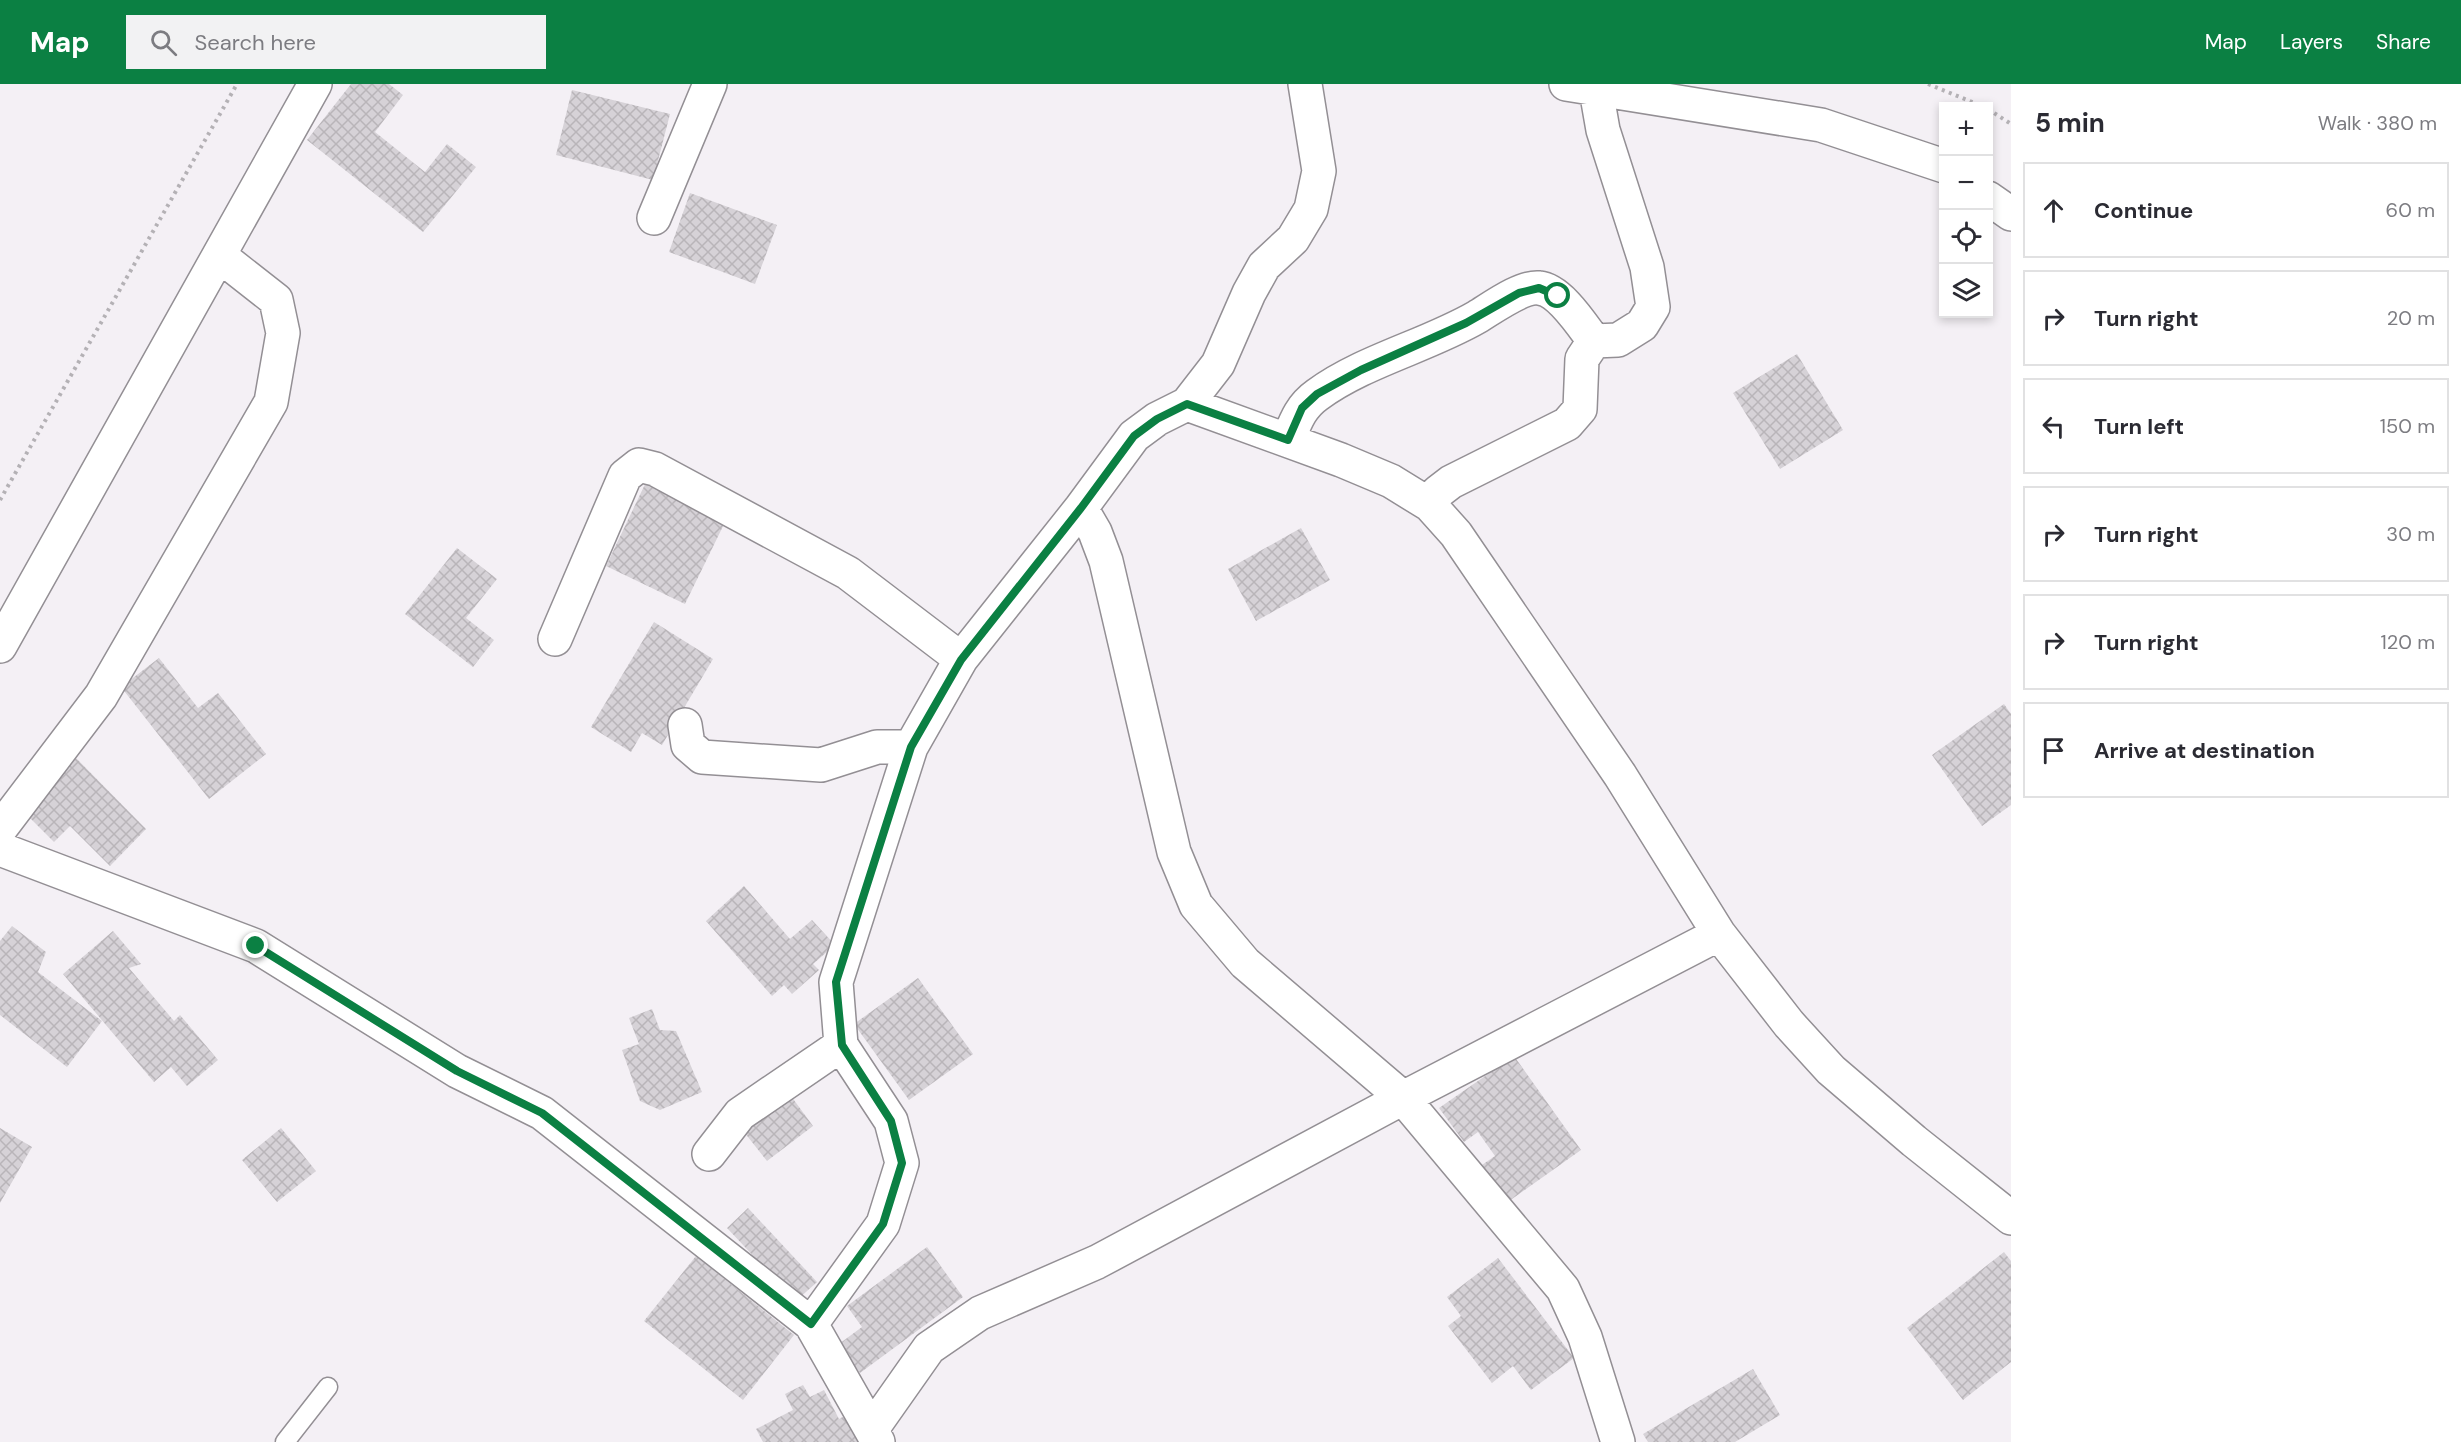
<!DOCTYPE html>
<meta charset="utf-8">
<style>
body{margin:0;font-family:"DM Sans",sans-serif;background:#f2f2f3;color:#2b2b33}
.controls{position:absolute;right:18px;top:18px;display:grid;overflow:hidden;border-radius:0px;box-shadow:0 3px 9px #0003}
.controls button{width:54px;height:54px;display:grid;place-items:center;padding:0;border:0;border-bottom:2px solid #e1e1e2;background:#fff;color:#2b2b33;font:30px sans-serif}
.stop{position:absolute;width:18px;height:18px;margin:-14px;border:4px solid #0b8043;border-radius:50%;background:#fff}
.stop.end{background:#0b8043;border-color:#fff;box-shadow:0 2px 6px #0008}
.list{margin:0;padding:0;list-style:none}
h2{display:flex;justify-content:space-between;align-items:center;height:78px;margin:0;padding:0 24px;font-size:26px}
h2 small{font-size:20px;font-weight:400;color:#7c7c81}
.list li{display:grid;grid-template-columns:39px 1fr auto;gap:18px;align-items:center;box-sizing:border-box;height:96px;margin:0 12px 12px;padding:0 12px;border:2px solid #e1e1e2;border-radius:0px}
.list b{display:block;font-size:22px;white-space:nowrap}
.list em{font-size:20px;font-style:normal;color:#7c7c81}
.icon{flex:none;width:33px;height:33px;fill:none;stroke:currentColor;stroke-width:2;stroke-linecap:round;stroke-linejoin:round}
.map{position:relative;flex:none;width:2011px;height:1358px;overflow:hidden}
header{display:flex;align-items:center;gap:36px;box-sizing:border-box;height:84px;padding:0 30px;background:#0b8043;color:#fff}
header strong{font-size:28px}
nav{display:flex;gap:33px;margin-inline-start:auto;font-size:21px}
.search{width:420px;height:54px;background:#f2f2f3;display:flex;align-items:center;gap:15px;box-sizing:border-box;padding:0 21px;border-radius:0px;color:#7c7c81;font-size:22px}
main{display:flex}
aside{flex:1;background:#fff}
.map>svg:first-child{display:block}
</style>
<header>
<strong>Map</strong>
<div class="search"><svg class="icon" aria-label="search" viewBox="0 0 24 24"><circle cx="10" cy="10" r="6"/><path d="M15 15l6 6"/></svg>Search here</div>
<nav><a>Map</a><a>Layers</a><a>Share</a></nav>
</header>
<main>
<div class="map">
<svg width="2011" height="1358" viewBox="0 0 2011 1358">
<defs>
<pattern id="building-cross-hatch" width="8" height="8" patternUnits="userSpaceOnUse" patternTransform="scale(1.5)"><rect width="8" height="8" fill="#d6d2d7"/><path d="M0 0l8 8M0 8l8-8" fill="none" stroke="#b9b5b9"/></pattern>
</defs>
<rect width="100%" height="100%" fill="#f4f0f5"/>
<!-- building -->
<path fill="url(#building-cross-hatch)" d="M351 0H389L403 11 375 48 425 88 447 60 476 83 423 148 307 56Z
M572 6 670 30 653 96 556 71Z
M690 109 777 141 755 200 669 168Z
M1797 270 1843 346 1780 385 1733 309Z
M647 396 727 434 685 520 606 482Z
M1301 444 1330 496 1256 537 1228 485Z
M457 464 497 495 466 534 494 556 473 583 405 530Z
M654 538 713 575 662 661 642 649 631 668 591 643Z
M159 574 198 624 218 609 266 670 209 715 121 603Z
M2004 620 2011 630V721L1982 742 1932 671Z
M75 673 146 745 110 782 70 742 54 758 22 726Z
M744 802 790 855 812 836 835 861 813 880 819 886 792 910 784 901 772 912 706 837Z
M12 842 46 868 38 888 102 937 67 983 0 931V857Z
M113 847 141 880 129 884 174 937 180 931 218 976 187 1002 171 983 154 998 63 890Z
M918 894 973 970 909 1016 854 940Z
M652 925 660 946 676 947 702 1008 660 1026 640 1017 622 966 639 960 629 934Z
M1514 972 1581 1066 1505 1120 1479 1083 1495 1072 1478 1048 1464 1058 1439 1024Z
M791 1012 813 1042 767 1077 744 1048Z
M0 1044 32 1063 0 1119Z
M281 1044 316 1087 277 1118 242 1076Z
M748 1124 817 1198 796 1217 727 1144Z
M927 1163 963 1213 860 1289 839 1260 862 1243 847 1222Z
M2004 1168 2011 1177V1278L1963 1316 1907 1244Z
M696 1172 794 1251 743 1316 644 1237Z
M1498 1174 1574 1274 1531 1306 1513 1282 1492 1299 1448 1242 1461 1232 1447 1213Z
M1753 1285 1780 1331 1735 1358H1648L1643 1350Z
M803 1301 810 1313 824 1306 839 1335 848 1330 862 1358H763L756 1345 793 1326 785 1310Z"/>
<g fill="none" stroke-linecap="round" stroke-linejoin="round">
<defs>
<path id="lane" d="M285 1358 328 1303"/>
<path id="street" d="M1566 0 1821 41 1944 82
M1988 114 2011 130
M654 134 710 0
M1594 257 1618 256 1642 241 1653 223 1647 183 1603 46 1596 6
M1187 320 1341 376 1391 397 1430 421 1456 450 1620 691 1719 850 1789 940 1831 986 1914 1057 2011 1134
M1288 356C1295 339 1300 323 1317 311 1363 277 1427 262 1477 233 1492 224 1522 202 1539 204 1560 206 1582 241 1594 257L1582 275 1580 325 1567 340 1451 398 1438 408 1430 421
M1081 424 1095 448 1106 477 1174 768 1196 821 1245 879 1403 1014 1563 1205 1585 1253 1618 1358
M555 555 625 392 639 381 655 385 848 489 961 575
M0 562 315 0
M685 641 688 661 702 673 821 681 877 663H911
M0 745 101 612 271 318 283 249 276 216 220 172
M0 765 256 862 457 987 542 1029 811 1240 878 1358
M709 1070 740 1030 841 961
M811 1240 883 1140 902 1079 891 1037 841 961 836 898 911 663 961 575 1081 424 1134 352 1157 335 1187 320 1218 280 1249 209 1264 182 1293 155 1311 125 1319 87 1305 0
M872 1345 929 1264 980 1229 1097 1178 1403 1014 1719 850"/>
</defs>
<!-- lane casing -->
<use href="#lane" stroke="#938f94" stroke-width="21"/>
<!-- street casing -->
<use href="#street" stroke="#938f94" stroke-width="36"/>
<!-- path -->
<path stroke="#b4b1b5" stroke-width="4" stroke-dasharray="3 4.5" stroke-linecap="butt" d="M1928 0 1982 22
M1988 25 2011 40
M0 416 237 0"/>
<!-- lane -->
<use href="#lane" stroke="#fff" stroke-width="18"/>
<!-- street -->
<use href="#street" stroke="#fff" stroke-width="33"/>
</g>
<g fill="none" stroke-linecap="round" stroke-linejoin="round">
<!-- route -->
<path stroke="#0b8043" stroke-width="8" d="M256 862 457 987 542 1029 811 1240 883 1140 902 1079 891 1037 842 961 836 898 911 663 961 576 1081 424 1134 352 1157 335 1187 320 1288 356 1302 324 1317 310 1361 286 1466 239 1519 209 1539 204 1558 212"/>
</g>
</svg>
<div class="controls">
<button>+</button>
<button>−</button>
<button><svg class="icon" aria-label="locate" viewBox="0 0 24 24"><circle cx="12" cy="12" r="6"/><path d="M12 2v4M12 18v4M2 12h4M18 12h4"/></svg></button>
<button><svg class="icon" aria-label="layers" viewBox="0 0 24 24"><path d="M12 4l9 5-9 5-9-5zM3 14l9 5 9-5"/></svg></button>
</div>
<div class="stop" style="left:1558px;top:212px"></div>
<div class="stop end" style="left:256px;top:862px"></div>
</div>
<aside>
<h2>5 min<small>Walk · 380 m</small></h2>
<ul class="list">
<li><svg class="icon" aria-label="ahead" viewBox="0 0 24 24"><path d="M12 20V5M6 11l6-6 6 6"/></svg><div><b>Continue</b></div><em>60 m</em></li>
<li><svg class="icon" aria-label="right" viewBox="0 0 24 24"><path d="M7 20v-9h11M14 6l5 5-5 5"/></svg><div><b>Turn right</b></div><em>20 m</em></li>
<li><svg class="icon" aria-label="left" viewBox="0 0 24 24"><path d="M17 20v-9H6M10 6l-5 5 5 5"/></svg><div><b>Turn left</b></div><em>150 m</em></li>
<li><svg class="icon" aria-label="right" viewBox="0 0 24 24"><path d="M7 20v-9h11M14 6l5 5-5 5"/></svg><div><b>Turn right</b></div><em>30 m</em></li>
<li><svg class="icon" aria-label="right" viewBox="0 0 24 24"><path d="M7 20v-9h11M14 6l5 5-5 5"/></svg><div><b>Turn right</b></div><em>120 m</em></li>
<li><svg class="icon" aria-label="arrive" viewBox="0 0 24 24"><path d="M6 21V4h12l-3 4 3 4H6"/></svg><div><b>Arrive at destination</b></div></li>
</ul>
</aside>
</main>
